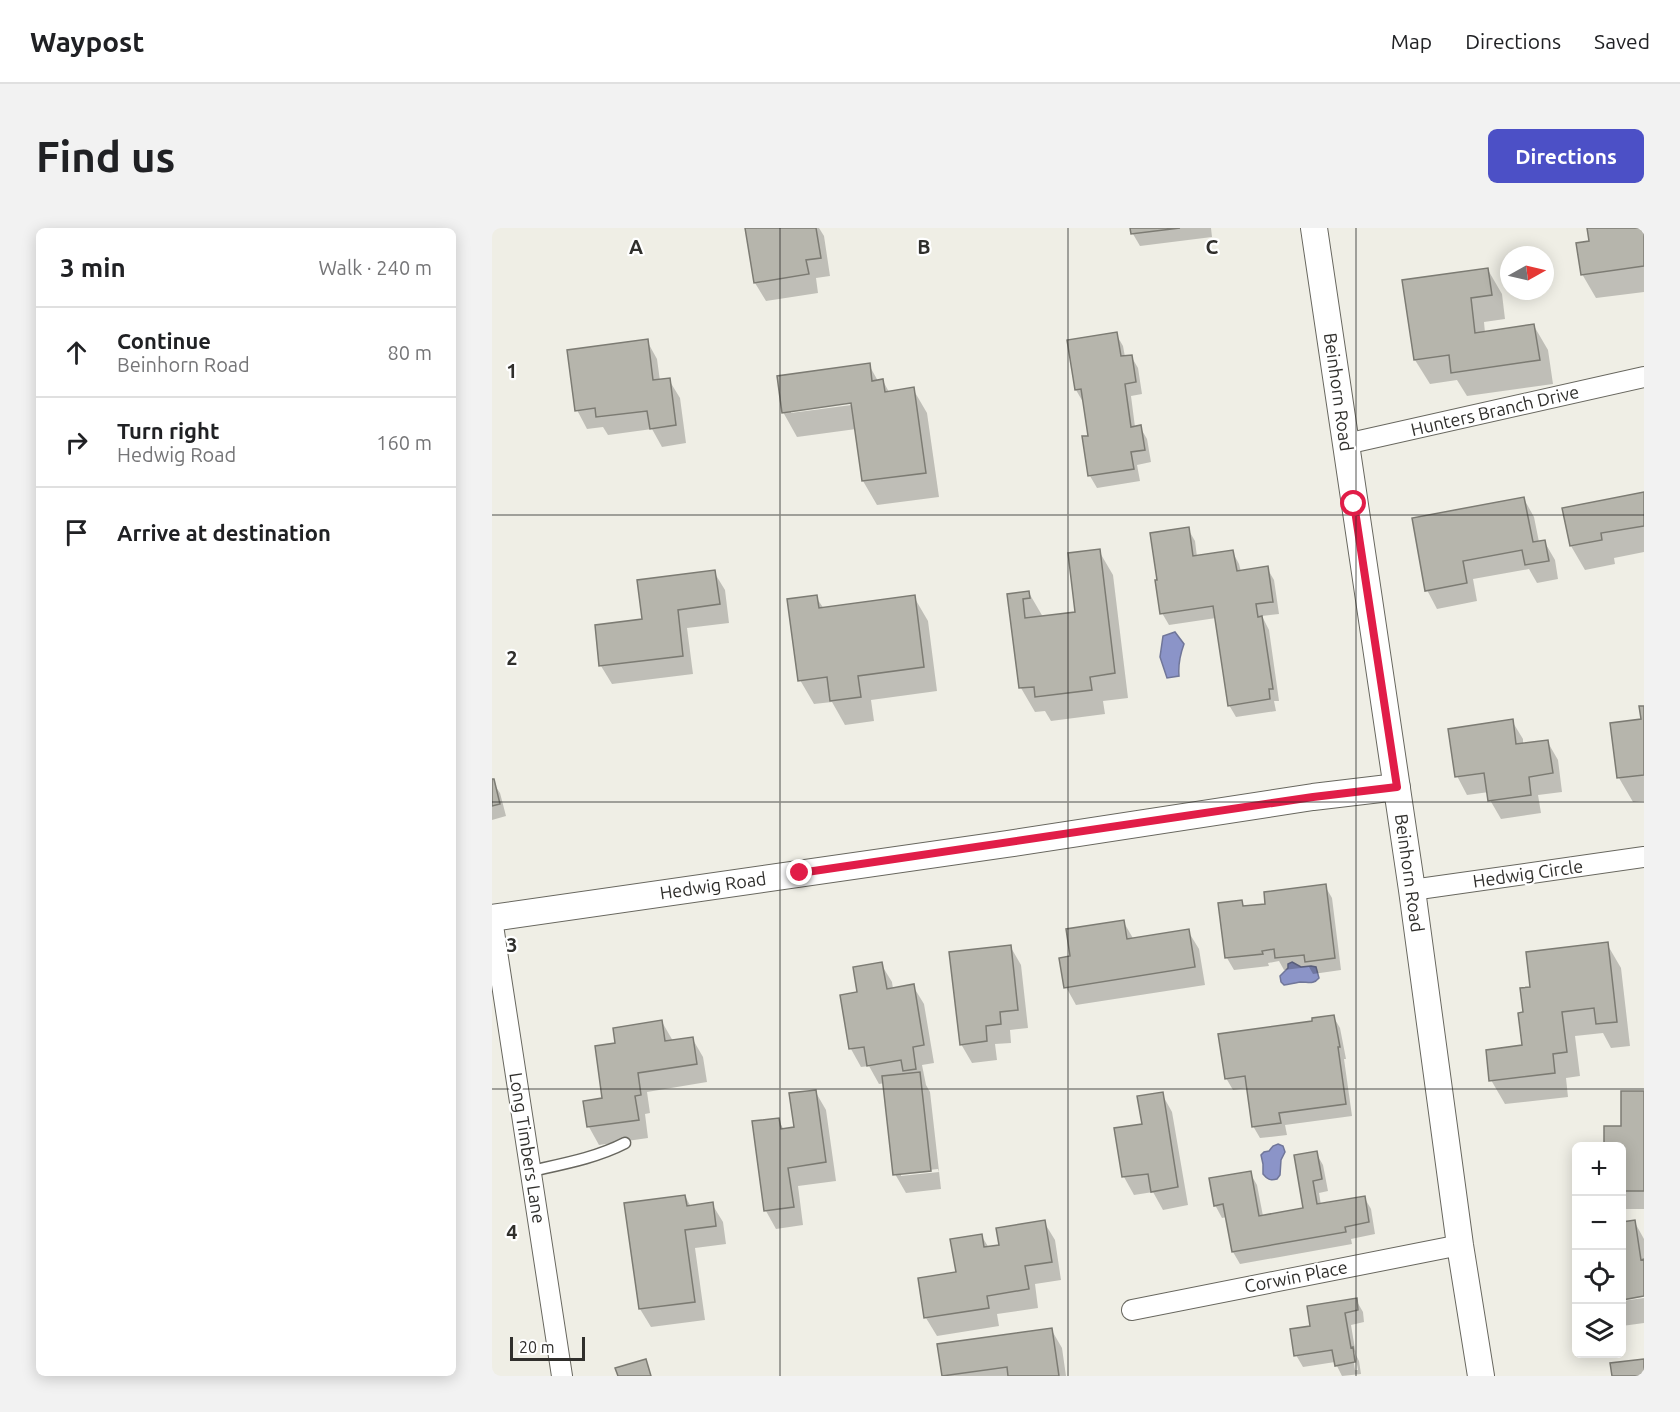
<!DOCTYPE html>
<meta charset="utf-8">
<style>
body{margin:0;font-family:Ubuntu,sans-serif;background:#f2f2f2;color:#202124}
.controls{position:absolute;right:18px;bottom:18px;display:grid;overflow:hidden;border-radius:9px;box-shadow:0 3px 15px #0003}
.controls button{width:54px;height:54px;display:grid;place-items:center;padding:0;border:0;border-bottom:2px solid #e0e0e0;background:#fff;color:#202124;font:30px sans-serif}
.compass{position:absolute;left:1008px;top:18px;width:54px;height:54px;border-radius:50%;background:#fff;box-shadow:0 3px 15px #0003;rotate:82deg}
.scale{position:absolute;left:18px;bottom:15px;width:75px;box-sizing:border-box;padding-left:6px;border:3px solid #302f2c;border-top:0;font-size:16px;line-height:21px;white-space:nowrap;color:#302f2c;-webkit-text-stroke:4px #fff;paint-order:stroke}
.stop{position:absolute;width:18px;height:18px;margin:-14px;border:4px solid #e11d48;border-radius:50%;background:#fff}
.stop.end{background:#e11d48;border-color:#fff;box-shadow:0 2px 6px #0008}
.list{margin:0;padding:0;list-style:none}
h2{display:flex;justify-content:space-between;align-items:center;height:78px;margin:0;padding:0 24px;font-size:26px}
h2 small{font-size:20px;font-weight:400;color:#757577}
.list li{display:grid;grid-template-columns:39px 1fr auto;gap:18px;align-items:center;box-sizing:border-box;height:90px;padding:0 24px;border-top:2px solid #e0e0e0}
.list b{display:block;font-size:22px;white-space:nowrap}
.list p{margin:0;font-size:20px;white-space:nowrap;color:#757577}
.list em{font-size:20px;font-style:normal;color:#757577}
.icon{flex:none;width:33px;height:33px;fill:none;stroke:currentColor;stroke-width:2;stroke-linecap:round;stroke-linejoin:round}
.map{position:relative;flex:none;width:1152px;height:1148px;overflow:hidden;border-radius:9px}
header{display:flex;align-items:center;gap:36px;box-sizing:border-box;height:84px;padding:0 30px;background:#fff;border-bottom:2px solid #e0e0e0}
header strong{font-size:28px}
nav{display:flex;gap:33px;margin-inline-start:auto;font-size:21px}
.intro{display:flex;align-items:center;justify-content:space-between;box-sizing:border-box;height:144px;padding:0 36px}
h1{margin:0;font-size:42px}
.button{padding:15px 27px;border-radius:9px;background:#4c50c6;color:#fff;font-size:21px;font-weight:700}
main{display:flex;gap:36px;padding:0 36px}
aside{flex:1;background:#fff;border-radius:9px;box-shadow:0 3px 15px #0003}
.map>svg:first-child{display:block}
</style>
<header>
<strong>Waypost</strong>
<nav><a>Map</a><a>Directions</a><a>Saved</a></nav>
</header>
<div class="intro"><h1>Find us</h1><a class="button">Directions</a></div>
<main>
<aside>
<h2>3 min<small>Walk · 240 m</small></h2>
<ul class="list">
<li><svg class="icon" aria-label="ahead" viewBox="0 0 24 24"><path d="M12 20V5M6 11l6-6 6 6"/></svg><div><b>Continue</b><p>Beinhorn Road</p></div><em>80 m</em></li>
<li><svg class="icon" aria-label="right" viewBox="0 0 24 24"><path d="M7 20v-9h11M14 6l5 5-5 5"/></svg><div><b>Turn right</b><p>Hedwig Road</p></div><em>160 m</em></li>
<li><svg class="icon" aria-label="arrive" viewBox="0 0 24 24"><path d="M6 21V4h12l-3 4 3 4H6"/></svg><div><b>Arrive at destination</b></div></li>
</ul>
</aside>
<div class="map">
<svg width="1152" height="1148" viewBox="0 0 1152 1148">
<rect width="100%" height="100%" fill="#efeee5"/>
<!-- water -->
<path fill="#8b94c8" stroke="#707699" stroke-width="1.5" d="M683 404 692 416C688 427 686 437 687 448L675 450 668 429 671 408Z
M800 734 809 739 819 738 824 739 827 750C821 757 817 754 808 754 803 755 798 756 792 757L789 754 788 748 796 740V736Z
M786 916 791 918 793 924 789 932 788 947 785 951C778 953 775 951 771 946V936L769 927 772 924 777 923 781 918Z"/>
<!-- shadow -->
<path fill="#0003" fill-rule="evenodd" d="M258 0H327L332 8 338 48 324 50 326 65 274 73 263 55 254 1Z
M640 0H719L720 9 648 18 641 6Z
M1096 0H1152V64L1104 70 1090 46 1098 14Z
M996 42 1010 66 1013 91 992 94 993 105 1042 98 1056 122 1061 156 975 168 965 152 938 156 923 132 912 53Z
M624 106 631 118 633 129 639 128 646 140 650 166 639 168 643 199H648L655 211 659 234 645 237 648 253 605 260 598 248V209L591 174 584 162 577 113Z
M155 113 165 131 168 153 177 152 188 170 194 215 170 219 160 201 116 207 111 199 95 201 85 182Z
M377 137 386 153H391L397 164 421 161 435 185 447 269 385 277 371 253 364 201 305 209 291 184ZM366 173 367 176 299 185V182Z
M1152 265V324L1122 330 1123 336 1093 342 1079 318Z
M1032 271 1042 289 1047 314 1052 313 1063 332 1066 351 1045 355 1037 341 981 351 985 373 945 381 935 362Z
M696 301 703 313 705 329 740 323 747 336 749 344 775 340 782 352 787 386 770 388 777 402 787 473H782L784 483 744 489 737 477 724 390 677 397 670 385Z
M607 323 621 347 636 470 611 473 613 486 559 493 553 483 543 484 529 460 517 367 537 365 551 389 585 385Z
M222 344 233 362 237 395 195 400 201 446 120 456 109 438 104 398 152 392Z
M324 369 332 381 422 369 436 393 445 463 379 472 382 493 353 497 340 474 322 476 308 452Z
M1152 479V573L1141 574 1127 550 1119 496 1150 492Z
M1020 493 1031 511V517L1055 513 1066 532 1070 564 1046 567 1049 585 1009 591 998 572 997 564 975 567 965 548Z
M0 553 8 565 14 588 0 592Z
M833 658 840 670 849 742 821 746 817 739 792 742 787 733 776 735 777 738 742 742 735 730 728 677 750 674 753 680 775 677Z
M631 693 642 712 696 703 707 721 713 757 584 777 574 759 579 729Z
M1115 716 1129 740 1138 818 1119 820 1111 805 1083 808 1088 848 1074 850 1076 869 1013 876 999 852 1032 819 1033 785 1040 760Z
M518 718 529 737 536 800 518 802 519 815 503 816 505 832 480 835 469 816Z
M389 736 400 754 401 761 421 758 432 776 442 835 430 837 434 857 438 864 449 961 414 965 403 946 393 855 387 856 377 838 369 839 359 821 350 768 367 766ZM446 941 447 944 409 948V945Z
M841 788 848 800 854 831H852L860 888 793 897 795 907 768 910 761 898 756 860 741 862 734 850 822 795Z
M170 794 181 813 200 810 211 829 215 854 155 864 158 885 153 886 156 910 107 917 97 899 93 874 112 871 125 817Z
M323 863 334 882 344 953 306 958 311 997 284 1001 274 983 286 891 292 902 304 900Z
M1152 865V981H1130V918H1113V900H1131Z
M670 866 680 884 696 977 671 982 661 964 642 967 632 949 624 902 651 898Z
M824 925 831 937 836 963 827 965 829 977 872 969 879 981 883 1006 859 1011 860 1016 748 1036 741 1024 735 989 730 990 723 977 758 945 765 957 771 988 813 981Z
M193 968 199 979 220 976 231 994 234 1016 203 1020 213 1092 159 1099 148 1081Z
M1142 993 1152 1011V1067L1130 1070V995Z
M552 994 563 1012 569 1052 543 1056 546 1080 505 1086 507 1098 445 1108 434 1090 428 1051 465 1045 489 1007 497 1020 508 1018Z
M1152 1070V1095L1130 1098V1073Z
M864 1072 871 1084 872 1094 859 1097 864 1127 867 1133 869 1146 850 1148 843 1134 811 1139 804 1127 820 1099ZM860 1121 863 1125 866 1142H863Z
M559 1101 570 1120 574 1148H451L447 1118Z"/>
<!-- building -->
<path fill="#b6b5ac" stroke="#7c7b73" stroke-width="1.5" d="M253 0H324L329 30 314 32 317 46 262 55Z
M638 0H688L639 6Z
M1095 0H1152V38L1089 47 1084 15 1097 13Z
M996 40 1000 67 979 70 983 105 1042 96 1048 132 959 145 957 127 922 132 910 52Z
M625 104 629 128 640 127 644 154 633 156 639 199 649 197 653 222 639 224 642 241 596 248 590 208H596L589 161 583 162 575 112Z
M156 111 161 152 178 150 184 197 158 201 155 183 104 189 103 180 83 183 75 122Z
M378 135 380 153 391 151 393 164 422 159 434 245 370 253 359 175 290 185 285 148Z
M1152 264V298L1109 305 1110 312 1078 318 1070 280Z
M1032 269 1041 314 1053 312 1057 333 1033 337 1030 322 971 333 975 355 933 363 920 290Z
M697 299 701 328 741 322 745 343 776 338 781 374 764 376 766 389 770 388 781 461H777L778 471 736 478 721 378 668 386 663 352H665L658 305Z
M608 321 623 445 598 449 600 462 543 469 542 459 527 460 515 366 537 363 538 370 531 371 533 390 583 384 576 325Z
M223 342 228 376 186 382 191 428 107 438 103 397 150 391 145 352Z
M325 367 327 380 423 367 432 439 366 448 369 469 338 473 335 449 306 453 295 371Z
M1147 478H1152V547L1125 550 1118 495 1149 491Z
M1021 491 1024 516 1056 512 1061 545 1037 549 1039 567 996 573 992 545 963 549 956 501Z
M0 551H2L8 576 0 578Z
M834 656 843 730 813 734 812 727 783 730 782 721 770 723 771 726 733 730 726 675 750 672 751 678 773 676 772 664Z
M632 692 635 711 697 701 703 739 572 760 567 730 578 728 574 701Z
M1116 714 1125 794 1104 796 1102 780 1070 784 1075 824 1061 826 1063 845 997 853 994 822 1030 817 1026 785 1031 784 1028 760 1038 759 1034 724Z
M519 717 526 782 508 784 509 796 494 798 495 813 468 817 457 724Z
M390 734 395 761 422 756 432 817 421 819 424 841 411 843 409 832 375 838 372 819 357 821 348 767 365 764 361 739Z
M842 787 848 819H846L854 876 787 885 789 895 760 899 753 848 733 851 726 806 820 793V790Z
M170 792 173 813 201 809 205 836 146 845 149 867 143 868 147 892 95 899 91 873 110 870 103 818 123 815 121 800Z
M428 844 439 943 401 947 390 848Z
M324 862 334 934 296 940 302 979 272 983 260 893 287 890 289 901 302 899 297 865Z
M1129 863H1152V963H1130V918H1112V898H1129Z
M671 864 686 959 659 964 656 946 630 949 622 900 650 896 645 868Z
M825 923 830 951 821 953 825 976 873 968 877 994 853 999 854 1004 740 1024 731 976 722 978 717 950 759 943 767 988 811 980 802 927Z
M193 967 195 978 221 974 224 998 193 1002 203 1074 147 1081 132 975Z
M553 992 560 1034 533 1038 537 1061 495 1068 497 1080 432 1090 426 1050 464 1044 458 1011 490 1006 492 1019 507 1017 504 1000Z
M1143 992 1149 1032 1152 1031V1068L1130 1072V994Z
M865 1070 866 1082 853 1085 859 1120 861 1119 863 1134 843 1138 840 1122 802 1128 798 1101 818 1098 815 1078Z
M560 1100 567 1148H516L515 1139 450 1148 445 1116Z
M154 1131 159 1148H126L123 1140Z
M1152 1131V1148H1120L1118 1135Z"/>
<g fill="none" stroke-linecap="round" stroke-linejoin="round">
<defs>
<path id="service" d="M39 943C70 936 104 930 133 915"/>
<path id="minor" d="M854 216 1152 149
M920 662 1152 629
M0 691 70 1148
M640 1082 968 1017"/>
<path id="tertiary" d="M822 0 920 662 968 1017 989 1148
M0 690 515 616 821 569 905 559"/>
</defs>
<!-- service casing -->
<use href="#service" stroke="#68675f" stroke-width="13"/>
<!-- minor casing -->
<use href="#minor" stroke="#68675f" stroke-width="22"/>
<!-- tertiary casing -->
<use href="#tertiary" stroke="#68675f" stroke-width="28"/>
<!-- service -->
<use href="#service" stroke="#fff" stroke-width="10"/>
<!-- minor -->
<use href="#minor" stroke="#fff" stroke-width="20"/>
<!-- tertiary -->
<use href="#tertiary" stroke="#fff" stroke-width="26"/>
</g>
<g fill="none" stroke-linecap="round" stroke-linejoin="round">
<!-- route -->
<path stroke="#e11d48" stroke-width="8" d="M308 645 821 569 905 559 862 276"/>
</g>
<!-- grid -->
<path fill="none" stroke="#302f2c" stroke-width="1.5" stroke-opacity="0.55" d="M288 0V1148M576 0V1148M864 0V1148M0 287H1152M0 574H1152M0 861H1152"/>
<g text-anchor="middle" stroke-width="4.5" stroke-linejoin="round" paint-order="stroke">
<!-- street labels -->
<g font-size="18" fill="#302f2c" stroke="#fff">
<text transform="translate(846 164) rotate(82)" y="6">Beinhorn Road</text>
<text transform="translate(1003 183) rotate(-13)" y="6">Hunters Branch Drive</text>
<text transform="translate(917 645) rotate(82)" y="6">Beinhorn Road</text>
<text transform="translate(1036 646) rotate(-8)" y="6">Hedwig Circle</text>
<text transform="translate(221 658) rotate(-8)" y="6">Hedwig Road</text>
<text transform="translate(35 920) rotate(81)" y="6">Long Timbers Lane</text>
<text transform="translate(804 1049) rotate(-11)" y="6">Corwin Place</text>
</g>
</g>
<g font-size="20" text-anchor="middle" font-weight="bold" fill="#302f2c" stroke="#fff" stroke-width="4.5" stroke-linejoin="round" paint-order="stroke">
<text x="144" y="26">A</text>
<text x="432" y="26">B</text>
<text x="720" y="26">C</text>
<text x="20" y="150">1</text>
<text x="20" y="437">2</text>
<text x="20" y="724">3</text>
<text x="20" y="1011">4</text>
</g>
</svg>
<div class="controls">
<button>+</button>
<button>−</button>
<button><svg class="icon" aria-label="locate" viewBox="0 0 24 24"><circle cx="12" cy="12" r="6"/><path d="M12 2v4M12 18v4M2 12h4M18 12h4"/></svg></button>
<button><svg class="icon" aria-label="layers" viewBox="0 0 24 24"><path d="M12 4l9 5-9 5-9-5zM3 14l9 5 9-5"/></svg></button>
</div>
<svg class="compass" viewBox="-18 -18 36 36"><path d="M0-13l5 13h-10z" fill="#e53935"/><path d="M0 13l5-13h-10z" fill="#757577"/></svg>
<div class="scale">20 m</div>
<div class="stop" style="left:862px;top:276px"></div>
<div class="stop end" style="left:308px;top:645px"></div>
</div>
</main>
